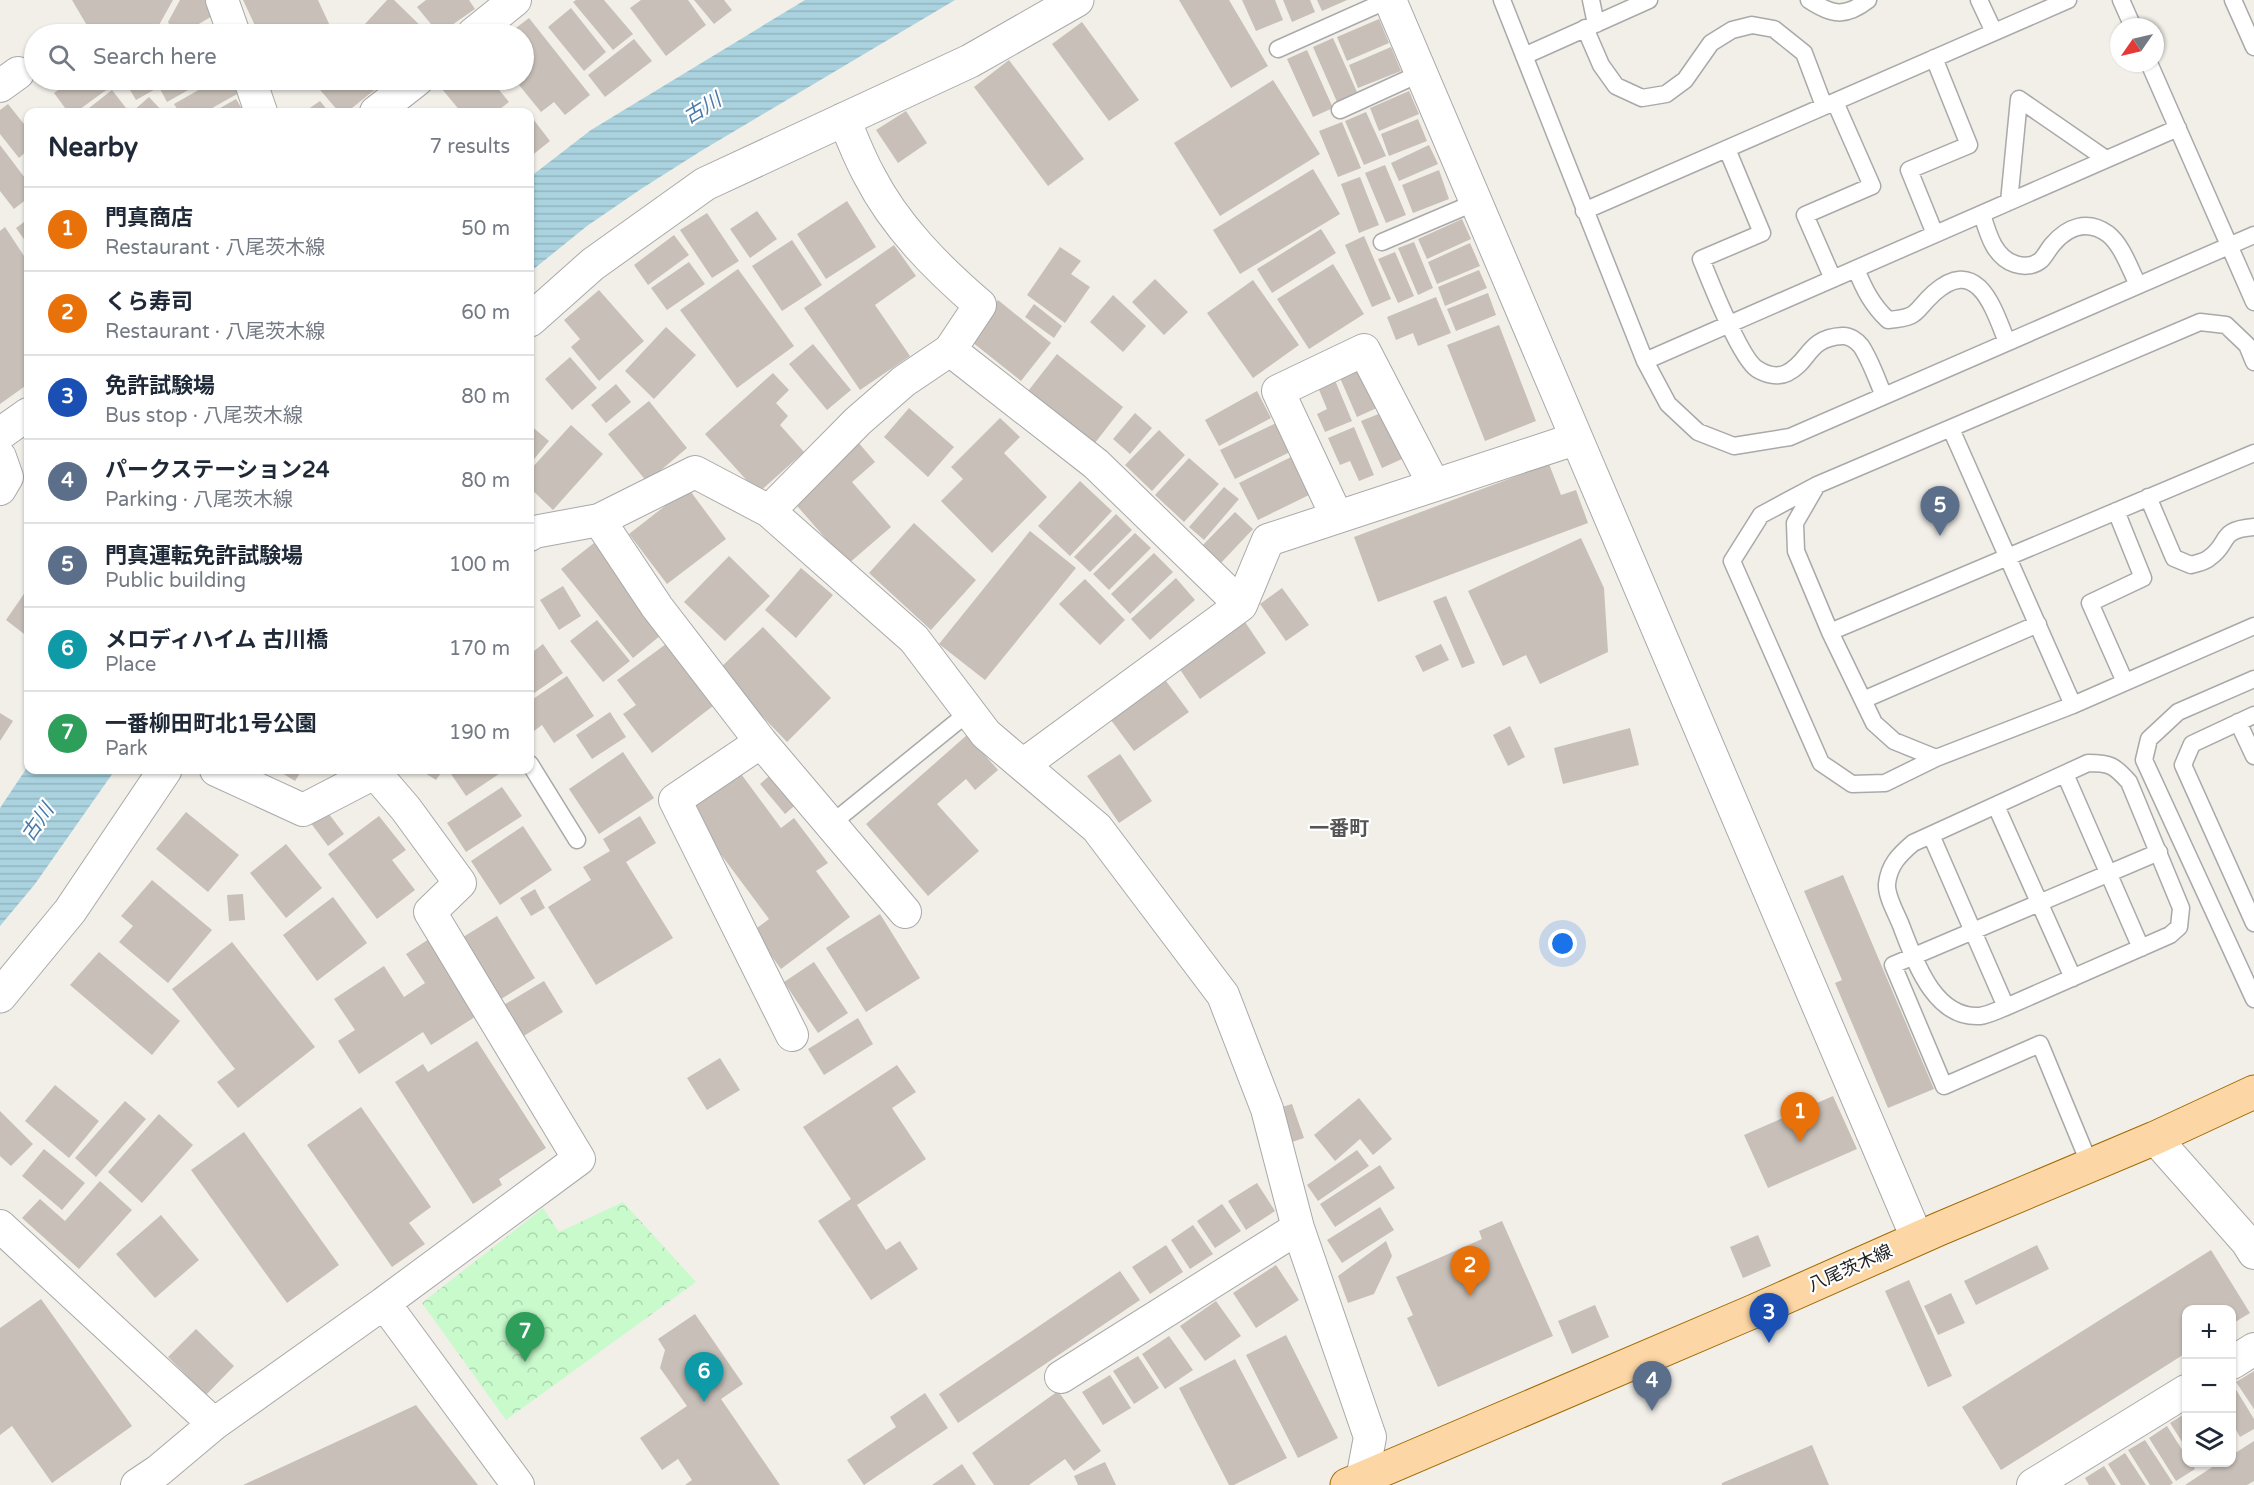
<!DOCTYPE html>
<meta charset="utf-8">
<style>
body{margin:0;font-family:"Varela Round","Noto Sans JP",sans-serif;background:#f6f6f7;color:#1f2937}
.controls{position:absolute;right:18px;bottom:18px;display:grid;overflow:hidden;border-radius:12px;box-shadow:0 2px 4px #0004}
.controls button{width:54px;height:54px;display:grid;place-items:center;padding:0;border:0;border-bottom:2px solid #e0e1e3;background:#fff;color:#1f2937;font:30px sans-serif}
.compass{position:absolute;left:2110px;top:18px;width:54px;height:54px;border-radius:50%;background:#fff;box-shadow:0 2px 4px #0004;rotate:236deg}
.you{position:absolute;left:1563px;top:944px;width:21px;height:21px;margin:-15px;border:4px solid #fff;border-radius:50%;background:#1a73e8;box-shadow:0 0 0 9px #1a73e833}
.badge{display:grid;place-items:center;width:39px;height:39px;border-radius:50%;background:#d40000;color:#fff;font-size:20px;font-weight:700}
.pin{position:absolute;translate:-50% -50px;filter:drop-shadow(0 2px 3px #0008)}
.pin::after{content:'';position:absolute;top:32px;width:21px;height:18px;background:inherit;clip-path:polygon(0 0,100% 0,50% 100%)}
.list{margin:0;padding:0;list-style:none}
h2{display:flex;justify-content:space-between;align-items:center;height:78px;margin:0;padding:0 24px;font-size:26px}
h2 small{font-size:20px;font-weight:400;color:#747a83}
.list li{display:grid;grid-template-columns:39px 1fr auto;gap:18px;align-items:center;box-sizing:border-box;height:84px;padding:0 24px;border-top:2px solid #e0e1e3}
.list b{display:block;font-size:22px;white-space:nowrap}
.list p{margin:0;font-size:20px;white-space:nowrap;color:#747a83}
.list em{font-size:20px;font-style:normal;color:#747a83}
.icon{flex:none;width:33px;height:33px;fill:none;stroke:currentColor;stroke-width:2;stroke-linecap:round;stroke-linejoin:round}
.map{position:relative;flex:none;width:2254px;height:1485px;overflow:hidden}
.search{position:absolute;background:#fff;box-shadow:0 2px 4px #0004;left:24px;top:24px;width:510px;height:66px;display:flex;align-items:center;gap:15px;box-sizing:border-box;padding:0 21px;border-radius:33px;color:#747a83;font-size:22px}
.panel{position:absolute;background:#fff;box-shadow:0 2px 4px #0004;left:24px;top:108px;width:510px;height:666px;border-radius:12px}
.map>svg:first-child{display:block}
</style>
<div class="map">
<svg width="2254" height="1485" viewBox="0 0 2254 1485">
<defs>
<pattern id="park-crowns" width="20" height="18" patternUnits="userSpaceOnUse" patternTransform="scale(1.5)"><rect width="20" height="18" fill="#c8facc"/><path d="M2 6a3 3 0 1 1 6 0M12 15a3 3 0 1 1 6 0" fill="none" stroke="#acd6af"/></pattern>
<pattern id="water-rules" width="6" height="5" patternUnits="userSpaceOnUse" patternTransform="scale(1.5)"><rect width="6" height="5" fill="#aad3df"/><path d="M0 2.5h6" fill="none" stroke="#92b5bf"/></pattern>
</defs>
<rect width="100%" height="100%" fill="#f2efe9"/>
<!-- park -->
<path fill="url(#park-crowns)" d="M623 1202 696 1282 506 1420 422 1303 543 1208 559 1232Z"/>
<!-- water -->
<path fill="url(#water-rules)" d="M805 0H955L701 151 641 189 587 226 530 272V177L591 130Z
M28 766V770H115L35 884 0 926V808Z"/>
<!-- building -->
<path fill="#c7bfb8" d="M72 0H173L154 34H92Z
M180 0H205L214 15 182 34H175L168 22Z
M243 0H318L331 28 316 34H259Z
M387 0H394L428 33 376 34 365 24Z
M426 0H469L475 9 439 34 417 7Z
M576 0H604L633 34 613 50 573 2Z
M641 0H688L706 25 666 56 630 8Z
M694 0H724L732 10 714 24Z
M1179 0H1229L1268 66 1231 88Z
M1242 0H1275L1283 20 1256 31Z
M1283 0H1310L1315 12 1292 22Z
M1317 0H1347L1322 11Z
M571 8 606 52 584 71 548 27Z
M529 18 590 95 565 115 554 102 541 112 515 80H524V70L527 67 524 64V34H508Z
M1379 19 1389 43 1347 61 1337 37Z
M1082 22 1139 100 1109 121 1052 44Z
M70 24 77 34H55Z
M1333 38 1357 92 1337 102 1313 47Z
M634 39 652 61 605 97 588 75Z
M1391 47 1401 71 1358 88 1349 65Z
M1307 50 1333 108 1313 117 1287 59Z
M1009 60 1084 159 1048 186 974 87Z
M72 80H102L109 88 76 112H68L54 93Z
M124 80H206L167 102 159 87 136 100Z
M216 80H231L239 93 205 112H179L174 104Z
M320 80H387L347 112H339L315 84Z
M442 80H491L509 102 496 112H461L437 83Z
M1273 80 1320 154 1220 216 1174 143Z
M112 90 126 108 121 112H84Z
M1409 91 1419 114 1379 131 1370 108Z
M149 97 163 112H132Z
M236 99 244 112H213Z
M320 101 329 112H304Z
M8 104 28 129V150L19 158 0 134V110Z
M906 111 927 143 898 163 876 130Z
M1366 112 1386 156 1364 165 1345 121Z
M530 115 550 141 530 157Z
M1418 119 1427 141 1389 156 1381 134Z
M1342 122 1361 168 1338 177 1319 131Z
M0 145 28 182V198L14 209 0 191Z
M1429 145 1438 164 1399 181 1391 163Z
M1385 165 1406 215 1386 223 1365 173Z
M1313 169 1340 214 1240 274 1213 230Z
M1439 170 1449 199 1413 213 1402 185Z
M1360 177 1379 225 1359 233 1341 184Z
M847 201 876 247 826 279 797 234Z
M757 211 777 239 750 258 730 229Z
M707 213 739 261 712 278 680 230Z
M28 219V245L16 228Z
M1462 219 1471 239 1427 259 1418 239Z
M5 227 28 262V384L0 404V231Z
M1321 229 1336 253 1272 293 1257 269Z
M674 235 689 255 648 285 634 265Z
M1364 236 1391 299 1372 307 1345 245Z
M792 240 822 285 782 311 752 266Z
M1414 242 1433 288 1418 295 1398 248Z
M1470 243 1480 266 1437 284 1428 262Z
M894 245 916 276 875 305 910 356 860 390 804 308Z
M1060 247 1081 261 1071 274 1090 287 1065 323 1027 295Z
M1395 252 1414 296 1398 303 1378 259Z
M689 262 705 284 667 310 651 288Z
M1333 264 1364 314 1309 349 1277 299Z
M738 269 794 346 737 388 680 310Z
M1479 270 1487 288 1445 306 1438 287Z
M1155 279 1188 312 1164 335 1132 302Z
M1253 280 1299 345 1253 378 1207 313Z
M599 290 644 341 599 381 571 347 580 339 564 320Z
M1488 293 1496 315 1456 331 1447 309Z
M1113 295 1146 326 1123 352 1090 322Z
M1436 297 1451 333 1418 346 1413 333 1396 340 1387 317Z
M998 300 1051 343 1021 381 967 338Z
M1034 304 1062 326 1054 338 1025 317Z
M1499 325 1536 421 1485 441 1447 345Z
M666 327 696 355 654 399 625 371Z
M813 344 851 390 827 410 789 364Z
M1057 354 1123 407 1091 448 1025 395Z
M570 357 597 388 572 410 545 379Z
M1362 368 1379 407 1357 417 1340 378Z
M773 373 789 390 776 403 788 416 780 425 804 452 758 493 705 434Z
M1334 378 1352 421 1325 432 1317 414 1327 409 1317 385Z
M616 384 631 402 606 423 591 405Z
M1257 391 1271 418 1219 446 1205 420Z
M649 401 687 448 647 482 608 434Z
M909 408 954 447 928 477 884 437Z
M1135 413 1152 428 1130 454 1113 439Z
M1381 413 1402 459 1382 468 1361 421Z
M1000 418 1020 437 1004 453 1047 497 992 553 941 501 963 479 951 467Z
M1276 423 1290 452 1235 479 1220 450Z
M530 425 549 441 530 464Z
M571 425 603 454 553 510 530 488V470Z
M1354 427 1374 475 1359 481 1350 461 1340 465 1328 438Z
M1159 430 1185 455 1152 491 1125 465Z
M858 442 875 462 852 482 891 527 848 564 791 499Z
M1291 457 1309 495 1258 520 1239 483Z
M1189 458 1219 484 1184 522 1155 495Z
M1549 464 1561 495 1576 490 1588 523 1378 602 1354 537Z
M1080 481 1112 511 1070 556 1038 526Z
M1224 487 1239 499 1204 540 1189 527Z
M688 488 726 539 667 584 629 534Z
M1235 512 1253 529 1219 565 1200 548Z
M1116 514 1132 530 1090 572 1074 557Z
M914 523 976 580 931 630 869 573Z
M1030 531 1076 568 985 680 939 644Z
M1135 533 1151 548 1109 590 1093 574Z
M1581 538 1604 588 1608 652 1540 684 1526 655 1503 666 1468 591Z
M594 543 666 631 633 658 561 569Z
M1154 553 1173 572 1130 614 1111 594Z
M729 556 770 596 725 641 684 602Z
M801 568 833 595 796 638 765 610Z
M1176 578 1195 600 1150 640 1131 619Z
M1085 579 1125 620 1100 645 1059 604Z
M563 586 581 616 559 630 540 600Z
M28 588V637L6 620Z
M1282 588 1309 625 1286 641 1260 604Z
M1446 596 1475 663 1462 668 1433 601Z
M597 620 630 661 603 682 570 641Z
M1245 622 1266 653 1200 699 1179 668Z
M763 627 831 698 787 742 718 670Z
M543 644 563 673 530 696V654Z
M666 644 713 706 652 753 623 714 636 705 617 680Z
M1441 644 1449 660 1423 672 1415 656Z
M567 676 594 716 554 743 542 725 530 734V701Z
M1166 681 1189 712 1134 751 1111 720Z
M610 712 626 737 592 759 576 735Z
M0 713 13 721 0 741Z
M1510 726 1525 757 1508 766 1493 735Z
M1630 728 1639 765 1563 784 1554 748Z
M967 735 998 770 975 790 966 779 937 804 979 851 928 896 866 824Z
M623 752 654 798 599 834 569 789Z
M1120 754 1152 801 1119 823 1087 776Z
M733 763 781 828 794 818 828 863 816 871 850 917 781 969 753 931 769 919 682 802Z
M277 770H302L295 781Z
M420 770H443L436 780Z
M450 770H505L466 796 449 771Z
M775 771 800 801 785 814 760 784Z
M502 787 522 816 466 852 447 823Z
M326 810 344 834 328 846 310 822Z
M186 812 239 855 208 892 156 849Z
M379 816 406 850 392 860 415 890 377 919 328 854Z
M640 816 656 843 626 862 673 938 596 985 548 907 591 880 583 867 610 851 603 839Z
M523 826 552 870 500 905 471 861Z
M286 844 322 888 286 918 250 873Z
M1843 875 1934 1089 1888 1108 1835 983 1842 980 1804 891Z
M152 880 212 930 168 983 119 942 133 926 121 916Z
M535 889 545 908 531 916 520 898Z
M243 894 245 920 229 921 227 895Z
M333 897 367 943 317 981 283 935Z
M880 914 920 978 866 1012 826 948Z
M497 916 535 978 498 1001 460 939Z
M429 939 478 1015 431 1045 423 1032 359 1074 338 1041 355 1030 334 999 384 966 404 997 425 983 406 954Z
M232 942 315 1047 238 1108 217 1082 235 1069 172 989Z
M99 952 180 1021 152 1055 70 985Z
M814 962 848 1013 818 1033 784 982Z
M544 981 563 1012 522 1037 502 1006Z
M858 1018 873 1044 824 1075 808 1049Z
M477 1041 546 1148 499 1179 502 1185 473 1204 395 1082 423 1064 428 1072Z
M720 1058 740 1090 707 1110 687 1078Z
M897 1065 916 1092 892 1108 926 1159 857 1205 886 1250 900 1241 918 1269 871 1300 818 1221 851 1199 803 1127Z
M55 1085 99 1121 69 1158 25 1121Z
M1833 1096 1857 1149 1768 1188 1744 1135Z
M1359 1098 1392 1139 1373 1155 1360 1139 1335 1161 1314 1135Z
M125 1101 146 1119 96 1177 75 1158Z
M1292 1104 1304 1138 1286 1144 1275 1109Z
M361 1107 431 1207 409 1223 425 1244 392 1267 307 1145Z
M0 1111 33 1144 11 1166 0 1156Z
M159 1114 193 1145 142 1203 108 1172Z
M244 1132 339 1265 287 1303 191 1170Z
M44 1149 85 1183 62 1210 22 1176Z
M1357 1150 1369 1166 1318 1201 1307 1185Z
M1380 1165 1395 1188 1335 1227 1320 1204Z
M100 1181 132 1210 79 1269 22 1218 40 1199 65 1221Z
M1257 1183 1275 1211 1246 1230 1228 1201Z
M1222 1204 1241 1231 1215 1248 1197 1221Z
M1380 1207 1394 1230 1342 1263 1327 1240Z
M161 1215 199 1260 155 1298 116 1254Z
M1502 1221 1553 1336 1438 1387 1407 1318 1413 1315 1396 1277 1482 1239 1479 1231Z
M1193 1225 1213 1254 1190 1269 1171 1240Z
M1758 1235 1771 1266 1743 1278 1730 1247Z
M1386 1241 1392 1256 1374 1294 1348 1303 1338 1276Z
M1166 1245 1183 1272 1150 1294 1132 1267Z
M2037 1245 2049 1269 1976 1305 1964 1281Z
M2211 1250 2250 1313 2232 1324V1310H2186V1353L2001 1470 1962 1407Z
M1276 1265 1299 1300 1256 1328 1233 1293Z
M1120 1271 1140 1300 958 1423 939 1394Z
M1909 1280 1952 1376 1928 1387 1885 1291Z
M1951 1293 1965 1323 1938 1335 1924 1306Z
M41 1299 132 1426 52 1483 12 1426 0 1435V1328Z
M1216 1301 1241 1336 1205 1361 1180 1326Z
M1595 1305 1609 1337 1572 1354 1558 1321Z
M695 1314 743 1384 721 1399 780 1485H685L692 1480 678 1459 662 1470 640 1438 687 1406 660 1368 665 1350 658 1339Z
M196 1329 234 1366 206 1395 168 1357Z
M1286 1335 1338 1438 1298 1458 1246 1355Z
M1169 1336 1193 1370 1165 1389 1142 1354Z
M1138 1356 1159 1388 1134 1404 1113 1371Z
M1235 1359 1287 1458 1234 1485H1229L1179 1388Z
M2254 1371V1409L2236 1382Z
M1110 1375 1131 1408 1103 1425 1082 1392Z
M2232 1383 2254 1419V1429L2240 1437 2232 1423Z
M1058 1391 1101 1451 1074 1471 1065 1459 1029 1485H994L972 1453Z
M925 1393 948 1428 864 1485 847 1460 896 1427 890 1417Z
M416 1405 478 1485H243Z
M2186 1413V1448L2170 1423Z
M2167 1426 2186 1456V1462H2191L2195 1469 2176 1481 2149 1438Z
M2145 1440 2173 1483 2170 1485H2150L2128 1450Z
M2254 1441V1481L2247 1485H2185L2220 1462H2232V1455Z
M1812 1445 1829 1485H1722V1483Z
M2125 1453 2146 1485H2121L2108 1464Z
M1105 1462 1116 1485H1078L1074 1476Z
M962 1464 976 1485H932Z
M2104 1466 2116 1485H2089L2085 1478Z"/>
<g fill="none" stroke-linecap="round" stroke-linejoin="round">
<defs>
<path id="service" d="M1502 0 1645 361 1668 404 1698 432 1734 446 1790 437 2254 235
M1591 0 1596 24
M1809 0C1832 15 1845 18 1868 0
M1979 0 1994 32
M2121 0 2133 27
M2233 0 2254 47
M1585 28 1601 65 1616 86 1642 98 1666 94 1685 80 1711 43 1732 30 1752 25 1774 29 1804 53 1824 106
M1278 49 1388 0
M1524 56 1649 0
M1934 58 1969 145 1909 170 1935 234
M2149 63 2254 302
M1340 110 1421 73
M1727 149 1762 233 1701 259C1710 281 1740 358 1757 369 1765 374 1777 378 1787 373 1810 362 1807 338 1842 336 1849 335 1857 341 1861 346 1871 361 1877 380 1884 396
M2009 202 2019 99 2106 159
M1584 211 2068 0
M1982 214C1988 234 1994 257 2015 264 2024 267 2034 266 2041 260 2045 256 2048 250 2052 245 2067 227 2087 219 2108 234 2122 245 2130 269 2138 285
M1382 242 1476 202
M1856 269C1864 289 1872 305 1888 320 1921 317 1913 312 1934 293 1978 254 1994 310 2007 342
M1833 279 1805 215 1872 186 1835 102
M1645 361 2178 128
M2254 362 2247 345 2226 325 2200 322 1817 485 1761 515 1732 561 1821 763 1852 784 1885 783 1936 758 2073 705 2254 626
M1951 429 2073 705
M1817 485 1795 523 1796 551 1830 632 1874 723 1894 741 1936 758
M2148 497 2174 558 2191 565C2197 563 2205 562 2209 558 2231 543 2217 530 2254 527
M2116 511 2143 578 2090 603 2125 682
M1830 632 2254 453
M2254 679 2178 712 2149 739 2144 760 2254 999
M1863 700 2038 624
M2254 715 2192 744 2183 765 2254 923
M2238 722 2254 756
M2088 763C2110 763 2114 765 2129 782L2181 908 2179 927 2170 935 2006 1007C1998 1010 1988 1015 1980 1016 1934 1019 1915 961 1902 928 1898 916 1886 897 1887 884 1889 865 1899 855 1913 843Z
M530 764 577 840
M2065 774 2141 948
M1996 806 2073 978
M831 824 969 712
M1931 835 2006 1007
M2090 1165 2040 1044 1944 1086 1893 965 2159 852"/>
<path id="minor" d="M222 0 234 34
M1390 0 1917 1238
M473 34 515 0
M250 80 261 112
M0 86 18 73
M376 112 417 80
M950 350 1096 464 1241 605
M0 434 28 414
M0 457 7 477 0 489
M769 511 858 421 904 381 950 350 980 305C937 268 895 226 869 175 859 157 852 138 844 119
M1337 517 1278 391 1364 350 1434 485
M599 520 657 607 761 742 905 912
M530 535 534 532 599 520 695 472 769 511 914 639 986 734 1097 828 1223 995 1267 1109 1298 1228 1370 1437 1361 1485
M761 742 675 800 792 1035
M1023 765 1241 605 1268 540 1575 439
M216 770 303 810 380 770
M376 774 406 809 460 883 430 912 579 1159 384 1303
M2155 1138 2247 1242 2254 1253
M0 1226 214 1424 384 1303 518 1485
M2232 1363 2254 1349
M1061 1377 1298 1228
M137 1485 158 1471 214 1424
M2033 1485 2186 1391"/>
<path id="tertiary" d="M530 320 593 264 705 184 970 61 1077 0
M0 996 70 911 165 770"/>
<path id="primary" d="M1347 1485 1752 1312 1939 1229 2155 1138 2254 1092"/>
</defs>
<!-- service casing -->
<use href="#service" stroke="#a9a9a9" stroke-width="19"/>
<!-- minor casing -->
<use href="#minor" stroke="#a9a9a9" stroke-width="34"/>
<!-- tertiary casing -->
<use href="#tertiary" stroke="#a9a9a9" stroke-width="35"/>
<!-- primary casing -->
<use href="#primary" stroke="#a06b00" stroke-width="35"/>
<!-- service -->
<use href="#service" stroke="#fff" stroke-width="16"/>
<!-- minor -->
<use href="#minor" stroke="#fff" stroke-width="32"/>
<!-- tertiary -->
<use href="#tertiary" stroke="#fff" stroke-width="33"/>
<!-- primary -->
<use href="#primary" stroke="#fcd6a4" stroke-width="33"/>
</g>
<g text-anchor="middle" stroke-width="4.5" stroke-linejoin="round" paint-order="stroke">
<!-- street labels -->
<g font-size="18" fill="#222" stroke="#fff">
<text transform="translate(1850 1268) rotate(-24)" y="6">八尾茨木線</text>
</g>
<!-- water labels -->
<g font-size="20" font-style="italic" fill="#4a7aab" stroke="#fff">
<text transform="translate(702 108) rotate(-31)" y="7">古川</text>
<text transform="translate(37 822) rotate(-55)" y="7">古川</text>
</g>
<!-- neighbourhood labels -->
<g font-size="20" font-weight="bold" fill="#555" stroke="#fff">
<text x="1339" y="835">一番町</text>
</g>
</g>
</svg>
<div class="controls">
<button>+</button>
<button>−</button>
<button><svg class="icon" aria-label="layers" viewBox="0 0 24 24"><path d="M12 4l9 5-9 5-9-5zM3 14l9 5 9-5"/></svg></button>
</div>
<svg class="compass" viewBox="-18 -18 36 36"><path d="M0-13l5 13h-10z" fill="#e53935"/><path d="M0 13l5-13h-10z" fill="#747a83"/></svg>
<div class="you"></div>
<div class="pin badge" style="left:1800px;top:1142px;background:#e8710a">1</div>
<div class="pin badge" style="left:1470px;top:1296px;background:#e8710a">2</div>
<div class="pin badge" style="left:1769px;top:1343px;background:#1a4fb4">3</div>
<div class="pin badge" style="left:1652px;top:1411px;background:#5c6f8a">4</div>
<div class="pin badge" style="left:1940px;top:536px;background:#5c6f8a">5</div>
<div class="pin badge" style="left:704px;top:1402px;background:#0f9aa8">6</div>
<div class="pin badge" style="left:525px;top:1362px;background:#2e9e5b">7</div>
<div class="search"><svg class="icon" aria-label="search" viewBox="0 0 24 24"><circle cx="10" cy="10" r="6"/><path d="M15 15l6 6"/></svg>Search here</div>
<section class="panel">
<h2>Nearby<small>7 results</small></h2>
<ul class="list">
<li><span class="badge" style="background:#e8710a">1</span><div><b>門真商店</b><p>Restaurant · 八尾茨木線</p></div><em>50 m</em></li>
<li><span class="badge" style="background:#e8710a">2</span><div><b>くら寿司</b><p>Restaurant · 八尾茨木線</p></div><em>60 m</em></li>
<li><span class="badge" style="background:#1a4fb4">3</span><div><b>免許試験場</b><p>Bus stop · 八尾茨木線</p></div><em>80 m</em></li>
<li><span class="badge" style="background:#5c6f8a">4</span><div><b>パークステーション24</b><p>Parking · 八尾茨木線</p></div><em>80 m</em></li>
<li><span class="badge" style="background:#5c6f8a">5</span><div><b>門真運転免許試験場</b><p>Public building</p></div><em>100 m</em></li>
<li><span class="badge" style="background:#0f9aa8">6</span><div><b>メロディハイム 古川橋</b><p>Place</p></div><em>170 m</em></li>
<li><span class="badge" style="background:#2e9e5b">7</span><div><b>一番柳田町北1号公園</b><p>Park</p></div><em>190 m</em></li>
</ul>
</section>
</div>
